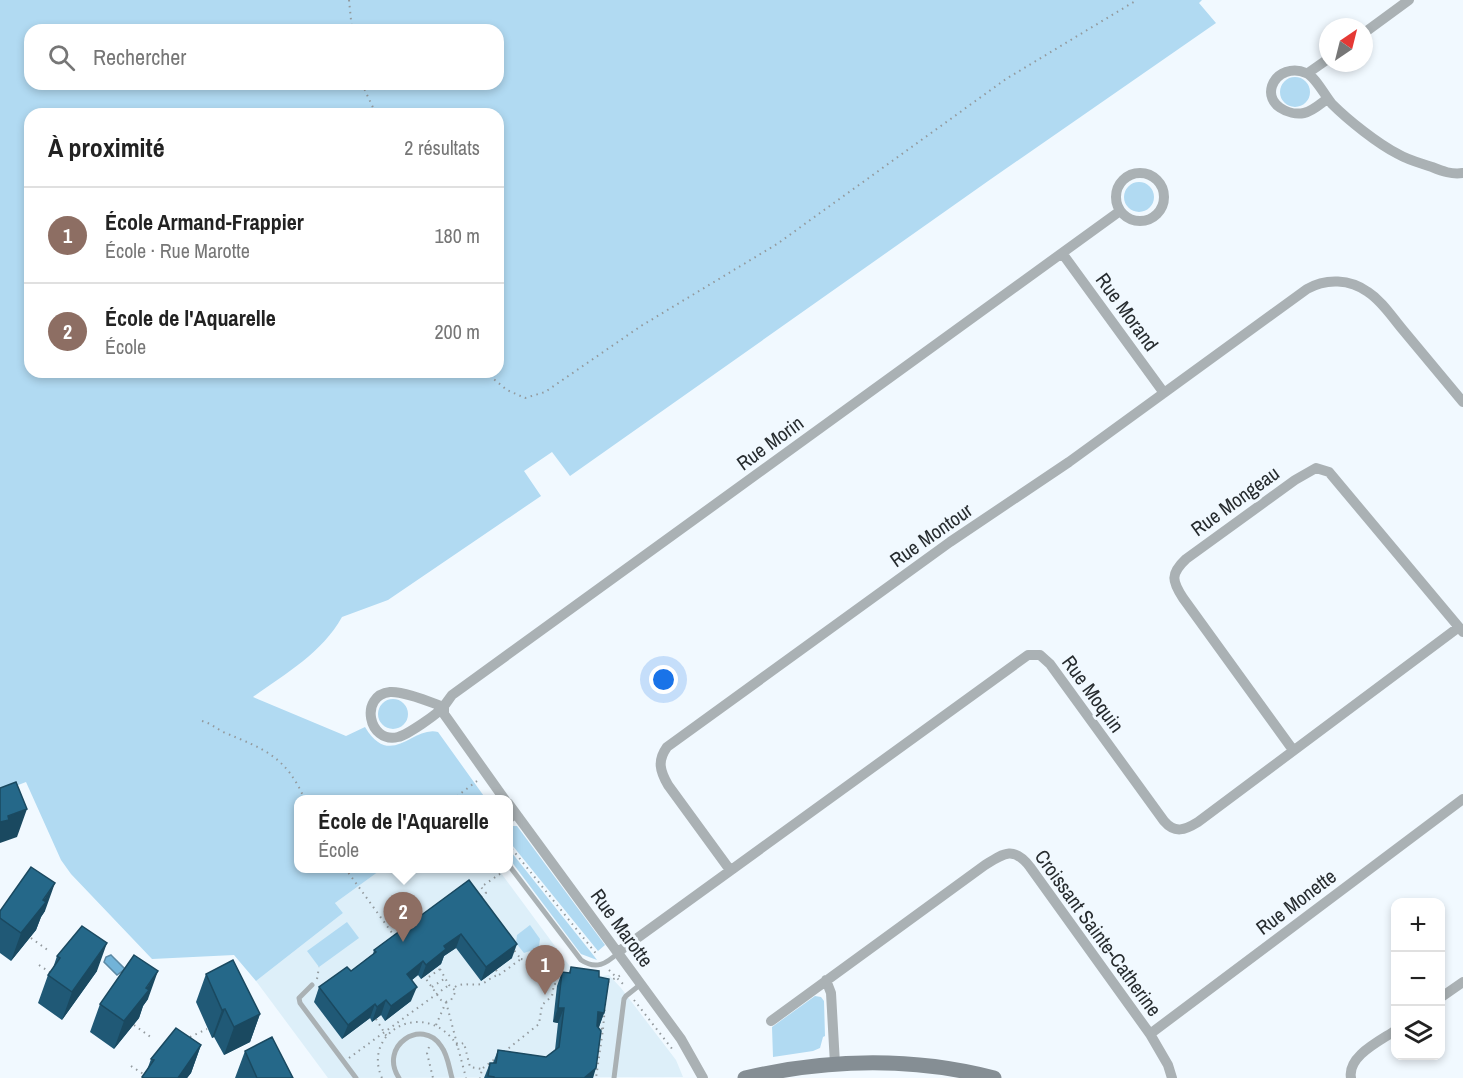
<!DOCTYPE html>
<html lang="fr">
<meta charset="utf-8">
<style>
body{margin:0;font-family:"Archivo Narrow",sans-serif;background:#f6f6f6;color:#222}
.controls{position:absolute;right:18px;bottom:18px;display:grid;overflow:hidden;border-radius:12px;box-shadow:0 3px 9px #0003}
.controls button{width:54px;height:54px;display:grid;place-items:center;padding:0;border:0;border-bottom:2px solid #e0e0e0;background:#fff;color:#222;font:30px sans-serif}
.compass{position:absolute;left:1319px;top:18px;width:54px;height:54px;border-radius:50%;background:#fff;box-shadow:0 3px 9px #0003;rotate:35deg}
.you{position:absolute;left:664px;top:680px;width:21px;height:21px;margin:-15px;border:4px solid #fff;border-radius:50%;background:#1a73e8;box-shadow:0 0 0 9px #1a73e833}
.badge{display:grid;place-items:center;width:39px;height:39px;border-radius:50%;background:#d44546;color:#fff;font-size:20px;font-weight:700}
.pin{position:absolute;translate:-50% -50px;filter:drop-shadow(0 2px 3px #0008)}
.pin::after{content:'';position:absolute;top:32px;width:21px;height:18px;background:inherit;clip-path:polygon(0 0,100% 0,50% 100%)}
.popup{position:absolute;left:294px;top:795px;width:219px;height:78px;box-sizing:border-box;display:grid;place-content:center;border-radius:12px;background:#fff;filter:drop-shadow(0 2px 4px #0005);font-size:20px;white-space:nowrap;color:#767676}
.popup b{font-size:22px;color:#222}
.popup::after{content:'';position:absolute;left:50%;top:100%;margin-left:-12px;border:12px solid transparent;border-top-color:#fff}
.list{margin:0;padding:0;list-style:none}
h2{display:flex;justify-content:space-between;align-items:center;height:78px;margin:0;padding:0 24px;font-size:26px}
h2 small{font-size:20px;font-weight:400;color:#767676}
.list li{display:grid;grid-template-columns:39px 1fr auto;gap:18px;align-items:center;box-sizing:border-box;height:96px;padding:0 24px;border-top:2px solid #e0e0e0}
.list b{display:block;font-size:22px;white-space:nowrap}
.list p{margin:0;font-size:20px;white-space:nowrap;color:#767676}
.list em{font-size:20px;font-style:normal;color:#767676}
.icon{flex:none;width:33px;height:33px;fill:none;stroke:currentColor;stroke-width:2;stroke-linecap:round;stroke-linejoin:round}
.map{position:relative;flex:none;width:1463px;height:1078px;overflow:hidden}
.search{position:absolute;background:#fff;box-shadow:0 3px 9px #0003;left:24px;top:24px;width:480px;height:66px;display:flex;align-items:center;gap:15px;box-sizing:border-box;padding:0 21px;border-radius:18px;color:#767676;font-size:22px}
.panel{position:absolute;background:#fff;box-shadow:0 3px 9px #0003;left:24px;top:108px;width:480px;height:270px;border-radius:18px}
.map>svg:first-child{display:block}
</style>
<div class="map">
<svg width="1463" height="1078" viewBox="0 0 1463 1078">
<rect width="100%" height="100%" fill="#f1f9ff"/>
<!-- built -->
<path fill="#ddeff9" d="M408 868 498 869 577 976 596 977 609 975 621 988 676 1060 683 1077 328 1078 256 981 343 913 335 903 382 869H402L404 871Z"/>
<!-- green -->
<path fill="#b1daf2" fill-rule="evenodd" d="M0 0H1202L1199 3 1216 23 991 179 570 476 552 452 524 471 541 496 388 600 342 617C322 653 285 674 253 697L346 736 365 727C391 770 413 725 438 732L486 799 298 800V868L382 869 335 903 343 913 256 981 234 955 152 959 71 874 61 860 26 782 0 792ZM30 30H498V84H30ZM30 114H498V372H30Z
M1280 92a15 15 0 1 1 30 0a15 15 0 1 1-30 0Z
M1124 197a15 15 0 1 1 30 0a15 15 0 1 1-30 0Z
M378 714a15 15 0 1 1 30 0a15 15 0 1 1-30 0Z
M513 826H517L605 945 598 951 508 840V831Z
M508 848 594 956 597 960 581 954 508 857Z
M347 922 359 938 319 967 307 951Z
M530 925 540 939 539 946 543 951 535 957 530 951 524 953 516 943 517 935Z
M815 996 821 997 824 1001 825 1036 823 1037 820 1048 813 1051 773 1057 772 1027Z"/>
<!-- water -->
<path fill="#72b3d8" stroke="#5c8aa5" stroke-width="1.5" d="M111 955 125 969 117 975 104 962 106 957Z"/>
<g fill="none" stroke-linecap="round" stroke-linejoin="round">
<!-- path -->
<path stroke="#939a9e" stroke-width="2" stroke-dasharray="1.5 4.5" stroke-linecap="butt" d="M349 0 352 30
M362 84 376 114
M485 372 507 390 525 398 545 392 641 326 777 244 1006 79 1137 0
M202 721C210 723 216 728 223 732 264 749 286 756 305 800
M452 800 477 781
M508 844 598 956
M345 868 395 937
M481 897 486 893 481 887 504 871
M31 938 49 951
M521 959 556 966 562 976
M39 965 51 973
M440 969 449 985 456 991 451 1000 446 1002 441 1000 426 979Z
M496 970 499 975 521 959 513 949
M609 970 624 985
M317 979 319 967
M608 982 621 975
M432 987 444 979
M455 987C463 982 471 986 481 984 487 982 492 976 499 975
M634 1000 673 1050
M446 1002 466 1078
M376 1019 387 1037
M134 1025 152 1038
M436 1025 446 1002
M595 1028 603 1029 596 1078
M603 1029 607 983
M190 1037 207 1029
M429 1047 427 1053 433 1078
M504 1052 539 1024 542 1005 552 996 554 984H558
M349 1058 449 985
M131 1066 145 1075
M483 1068 495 1059
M382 1078C361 1032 425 997 457 1045L464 1043 470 1067 482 1069 480 1078"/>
<!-- lane -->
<path stroke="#aab1b4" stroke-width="5" d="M508 822 517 816
M508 864 581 960C596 970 606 964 618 953
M312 985 299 998 300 1003 356 1078
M399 1078C378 1046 422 1017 441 1046 448 1055 449 1068 452 1078
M614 1078 624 999 626 996 641 984"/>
<!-- street -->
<path stroke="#aab1b4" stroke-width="10" d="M1364 33 1409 0
M1308 73 1328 59
M1327 99C1320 104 1313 111 1304 113 1289 116 1266 105 1272 86 1277 72 1293 67 1306 73 1315 76 1325 96 1332 104 1348 120 1378 144 1398 154 1408 160 1420 163 1432 167 1442 171 1452 175 1463 173
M1116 197a24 24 0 1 1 48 0a24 24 0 1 1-48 0Z
M1062 253 1164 393
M444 707C430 702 404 691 390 692 359 695 368 744 398 737 407 735 438 714 444 706 447 702 449 699 452 695L1120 211
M444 707V714L449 721 505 800
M1293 750 1183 598C1172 581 1170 574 1186 559L1295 480 1316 468 1329 472 1463 632
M508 803 681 1039 703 1078
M730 870 668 785C660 771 657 761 667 747L950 542 1069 462 1307 289C1326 278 1350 279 1368 292 1382 301 1392 317 1403 330 1423 354 1443 378 1463 402
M618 952 1028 655H1040L1050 664 1164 821C1175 834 1185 830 1198 822L1459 627
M826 980 831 993 835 1064
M1440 998 1463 982
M771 1021 985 865C1004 853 1014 846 1030 867L1150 1034 1168 1065 1172 1078
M1150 1034 1463 799
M1351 1078C1347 1056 1380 1041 1396 1030"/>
<!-- secondary -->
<path stroke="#858e94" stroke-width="15" d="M745 1078C827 1059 913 1057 994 1078"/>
</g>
<!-- wall -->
<path fill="#205976" d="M469 880 512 958 481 981 456 948 444 956 441 964 421 979 418 975 412 980 411 1001 385 1021 381 1015 372 1022 370 1018 342 1039 314 1002 319 987 351 971 373 954 374 950Z
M0 911H45L41 917 36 930 11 961 0 953Z
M57 956 97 971 62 1020 38 1003 48 975 53 968Z
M571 967 599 977 604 1013 599 1027H597L593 1078H484L490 1063H493L498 1050 546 1057 555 1050 558 1023 553 1022 557 986 562 972 569 973Z
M206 974 260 1014 250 1042 224 1055 214 1037 212 1038 196 1002Z
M148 999 143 1006 139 1018 114 1049 90 1032 100 1004Z
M201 1045 191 1073 187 1078H142L147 1070 151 1059Z
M245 1051 293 1078H235Z"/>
<!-- shaded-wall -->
<path fill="#1a4960" d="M27 809 17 837 0 843V844V822L8 816Z
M55 883 45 911 41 917 36 930 11 961 21 933Z
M461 934 456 948 444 956 441 964 421 979 426 965 444 946Z
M107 943 97 971 62 1020 72 992Z
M517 944 512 958 481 981 486 967Z
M423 961 418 975 402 988 407 974Z
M158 971 148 999 143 1006 139 1018 114 1049 124 1021Z
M417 987 411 1001 385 1021 391 1006Z
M386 1000 381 1015 372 1022 377 1007Z
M375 1004 370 1018 342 1039 348 1025Z
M558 1008H564L558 1023 553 1022Z
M225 1009 214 1037 212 1038 222 1010Z
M598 1012 604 1013 599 1027 593 1026Z
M260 1014 250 1042 224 1055 234 1027Z
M201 1045 191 1073 187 1078H178Z
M596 1068 593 1078H584Z"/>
<!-- building -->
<path fill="#256889" stroke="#1a4960" stroke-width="1.5" d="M16 782 27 809 8 816 9 820 0 822V788Z
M31 867 55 883 43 900 46 902 21 933 0 918V911Z
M469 880 517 944 486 967 461 934 444 946 446 949 426 965 423 961 407 974 417 987 391 1006 386 1000 377 1007 375 1004 348 1025 319 987 347 967 351 971 376 952 374 950Z
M82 926 107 943 72 992 48 975 60 958 57 956Z
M134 955 158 971 146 988 149 990 124 1021 100 1004Z
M233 960 260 1014 234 1027 225 1009 222 1010 206 974Z
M571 967 599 971V977L609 979 604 1013 598 1012 597 1026 601 1031 596 1068 584 1078H494V1077L488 1076 490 1063H496L498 1050 546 1057 559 1047 564 1008H558L562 972 570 973Z
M176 1028 201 1045 178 1078H144L142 1077 154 1060 151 1059Z
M272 1037 293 1078H257L245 1051Z"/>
<g text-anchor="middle" stroke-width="6" stroke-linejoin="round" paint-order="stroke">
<!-- street labels -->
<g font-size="20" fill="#272c2f" stroke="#f1f9ff">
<text transform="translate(1127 312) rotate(54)" y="7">Rue Morand</text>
<text transform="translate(770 443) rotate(-36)" y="7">Rue Morin</text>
<text transform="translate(1235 501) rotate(-36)" y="7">Rue Mongeau</text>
<text transform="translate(931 535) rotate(-35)" y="7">Rue Montour</text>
<text transform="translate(1093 694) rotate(54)" y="7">Rue Moquin</text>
<text transform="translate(1296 902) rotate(-37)" y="7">Rue Monette</text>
<text transform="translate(622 928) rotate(54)" y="7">Rue Marotte</text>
<text transform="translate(1098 933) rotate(54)" y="7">Croissant Sainte-Catherine</text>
</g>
</g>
</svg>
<div class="controls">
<button>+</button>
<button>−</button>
<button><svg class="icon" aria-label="layers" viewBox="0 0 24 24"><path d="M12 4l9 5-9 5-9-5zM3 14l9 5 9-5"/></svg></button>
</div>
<svg class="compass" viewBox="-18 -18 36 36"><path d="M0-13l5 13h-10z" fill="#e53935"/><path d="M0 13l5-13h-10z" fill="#767676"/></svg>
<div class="you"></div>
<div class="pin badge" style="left:545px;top:995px;background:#8d6e63">1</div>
<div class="pin badge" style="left:403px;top:942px;background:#8d6e63">2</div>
<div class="popup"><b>École de l'Aquarelle</b>École</div>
<div class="search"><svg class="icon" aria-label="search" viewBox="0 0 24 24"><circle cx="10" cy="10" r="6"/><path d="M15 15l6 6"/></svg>Rechercher</div>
<section class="panel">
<h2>À proximité<small>2 résultats</small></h2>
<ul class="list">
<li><span class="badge" style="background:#8d6e63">1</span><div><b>École Armand-Frappier</b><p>École · Rue Marotte</p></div><em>180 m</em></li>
<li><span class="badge" style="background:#8d6e63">2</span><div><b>École de l'Aquarelle</b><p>École</p></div><em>200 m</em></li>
</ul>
</section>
</div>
